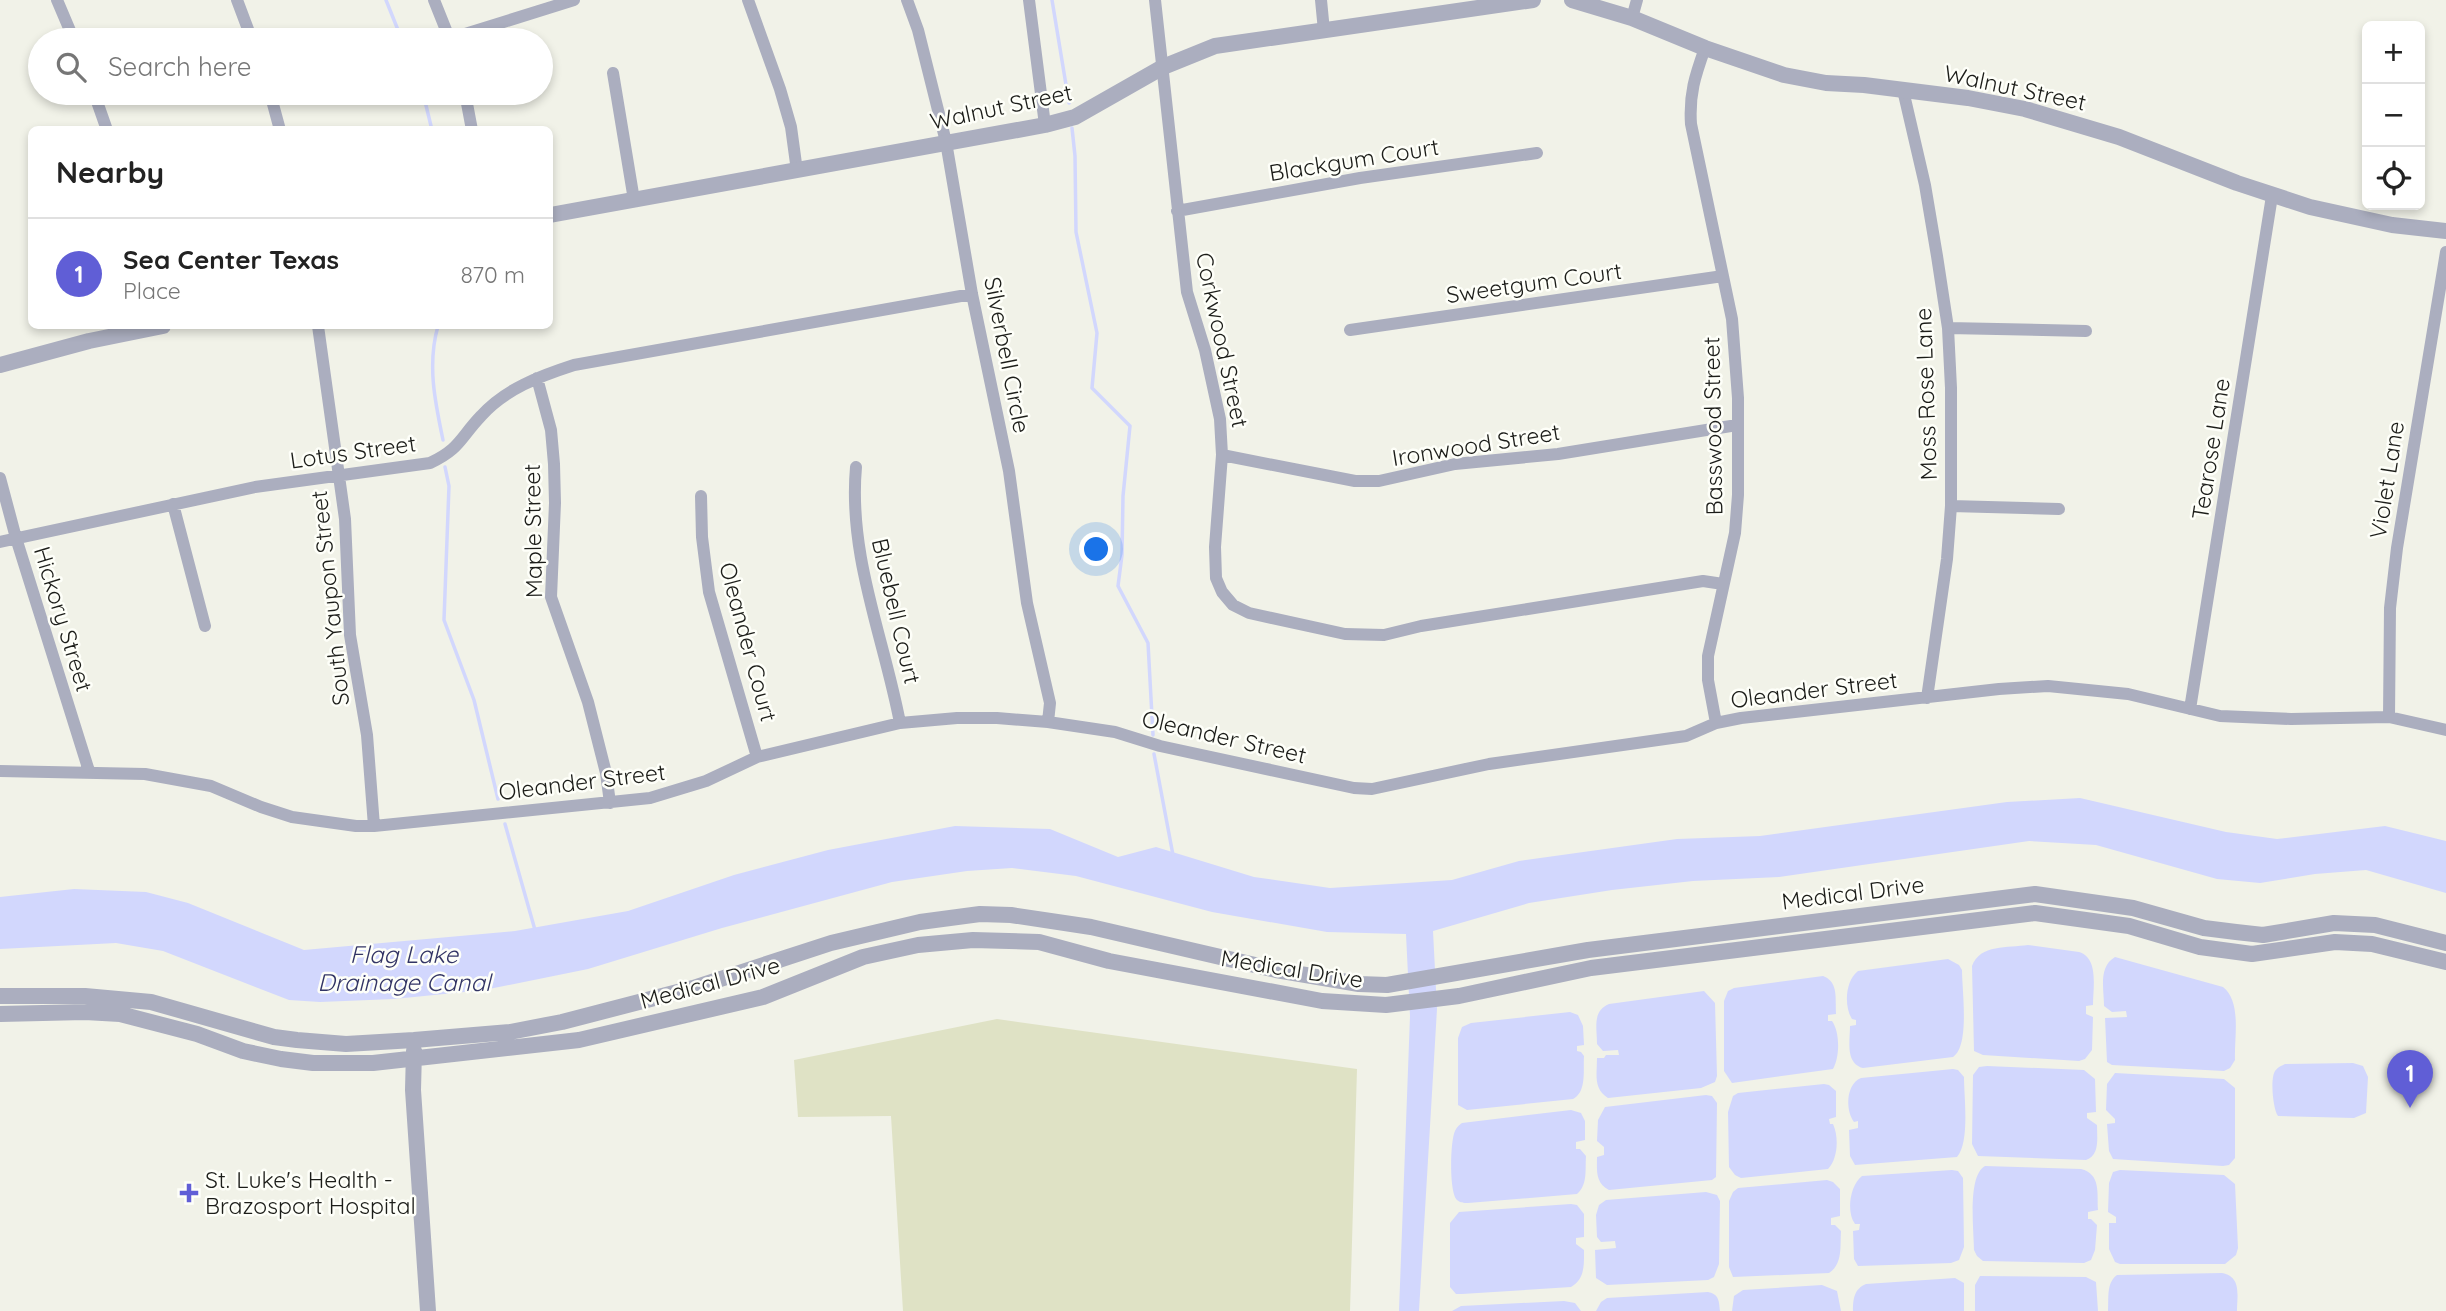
<!DOCTYPE html>
<meta charset="utf-8">
<style>
body{margin:0;font-family:Quicksand,sans-serif;background:#f6f6f6;color:#222}
.controls{position:absolute;right:21px;top:21px;display:grid;overflow:hidden;border-radius:10px;box-shadow:0 4px 10px #0003}
.controls button{width:63px;height:63px;display:grid;place-items:center;padding:0;border:0;border-bottom:2px solid #e0e0e0;background:#fff;color:#222;font:35px sans-serif}
.you{position:absolute;left:1097px;top:550px;width:24px;height:24px;margin:-18px;border:5px solid #fff;border-radius:50%;background:#1a73e8;box-shadow:0 0 0 10px #1a73e833}
.badge{display:grid;place-items:center;width:46px;height:46px;border-radius:50%;background:#605ed6;color:#fff;font-size:23px;font-weight:700}
.pin{position:absolute;translate:-50% -58px;filter:drop-shadow(0 2px 4px #0008)}
.pin::after{content:'';position:absolute;top:37px;width:24px;height:21px;background:inherit;clip-path:polygon(0 0,100% 0,50% 100%)}
.list{margin:0;padding:0;list-style:none}
h2{display:flex;justify-content:space-between;align-items:center;height:91px;margin:0;padding:0 28px;font-size:30px}
h2 small{font-size:23px;font-weight:400;color:#767676}
.list li{display:grid;grid-template-columns:46px 1fr auto;gap:21px;align-items:center;box-sizing:border-box;height:112px;padding:0 28px;border-top:2px solid #e0e0e0}
.list b{display:block;font-size:26px;white-space:nowrap}
.list p{margin:0;font-size:23px;white-space:nowrap;color:#767676}
.list em{font-size:23px;font-style:normal;color:#767676}
.icon{flex:none;width:38px;height:38px;fill:none;stroke:currentColor;stroke-width:2;stroke-linecap:round;stroke-linejoin:round}
.map{position:relative;flex:none;width:2446px;height:1311px;overflow:hidden}
.search{position:absolute;background:#fff;box-shadow:0 4px 10px #0003;left:28px;top:28px;width:525px;height:77px;display:flex;align-items:center;gap:18px;box-sizing:border-box;padding:0 24px;border-radius:38px;color:#767676;font-size:26px}
.panel{position:absolute;background:#fff;box-shadow:0 4px 10px #0003;left:28px;top:126px;width:525px;height:203px;border-radius:10px}
.map>svg:first-child{display:block}
</style>
<div class="map">
<svg width="2446" height="1311" viewBox="0 0 2446 1311">
<rect width="100%" height="100%" fill="#f1f2e8"/>
<!-- green -->
<path fill="#dfe2c5" d="M997 1019 1357 1069 1350 1311H903L891 1116 798 1117 794 1060Z"/>
<!-- water -->
<path fill="#d2d7fd" d="M2080 798 2226 832 2277 839 2385 826 2446 841V893L2366 870 2315 874 2260 883 2217 879 2096 845 2029 841 1779 877 1693 881 1612 890 1529 903 1433 931 1437 1009 1419 1311H1399L1410 1016 1406 934 1327 932 1212 912 1076 876 1012 868 967 871 892 882 722 928 588 969 484 990 394 999 320 1002 289 1000 163 951 116 943 0 949V897L74 889 146 892 188 903 304 950 515 931 628 911 734 875 828 850 955 826 1050 829 1118 857 1156 847 1254 877 1330 888 1452 880 1519 861 1677 839 1760 836 2007 802Z
M2028 945 2079 952C2099 958 2093 988 2093 1005L2086 1006V1014L2093 1017 2092 1050 2085 1059 2079 1061 1983 1055 1974 1051 1972 966C1980 944 2008 948 2028 945Z
M2115 957 2223 987C2242 1002 2234 1038 2235 1060L2230 1068 2224 1071 2112 1065 2107 1062 2105 1018 2127 1017 2126 1011 2112 1012 2104 1006C2104 989 2098 967 2115 957Z
M1948 959 1959 965 1962 970C1962 991 1970 1046 1953 1057L1863 1068C1845 1063 1850 1041 1850 1026L1856 1025V1020L1852 1019C1844 1007 1845 981 1858 971Z
M1823 976C1839 982 1835 999 1836 1014L1828 1015V1021H1832C1840 1032 1840 1057 1833 1069L1732 1083 1724 1071V1001L1728 991 1734 988Z
M1704 991 1715 1003 1717 1076 1715 1082 1701 1088 1608 1098C1593 1089 1597 1074 1597 1058H1604L1606 1055H1619L1618 1050 1603 1051 1597 1044C1597 1028 1592 1011 1609 1004Z
M1570 1012 1578 1015 1583 1026 1584 1045 1577 1046V1051L1581 1052 1584 1056C1583 1070 1587 1092 1573 1099L1467 1110 1458 1105V1038L1462 1027 1471 1023Z
M2285 1064 2353 1063 2363 1066 2368 1077 2366 1113 2354 1118 2278 1116C2273 1109 2270 1079 2275 1071 2278 1067 2281 1066 2285 1064Z
M1987 1066 2084 1070 2095 1079 2096 1112 2087 1113V1118L2097 1125C2097 1139 2100 1155 2086 1160L1978 1156 1972 1144 1973 1075 1979 1067Z
M1953 1069 1958 1070 1964 1077C1964 1097 1970 1142 1957 1157L1855 1165 1850 1156 1849 1130 1858 1128V1121L1854 1122C1845 1110 1846 1084 1861 1078Z
M2115 1073 2224 1079 2235 1088V1158L2229 1165 2223 1166 2113 1159 2109 1151 2107 1124 2115 1123V1119L2106 1110 2107 1084Z
M1824 1084 1829 1085 1836 1091V1117L1829 1119 1830 1124H1833C1839 1137 1838 1159 1828 1169L1741 1178 1735 1175 1729 1167 1728 1112 1733 1096 1738 1093Z
M1706 1095 1712 1096 1717 1103 1716 1177 1712 1180 1609 1190C1595 1183 1597 1170 1597 1157L1604 1155V1147L1597 1141 1598 1120 1605 1107Z
M1571 1110 1581 1113 1585 1121V1140L1576 1142V1149H1580L1586 1156C1585 1169 1588 1185 1577 1194L1468 1203C1463 1203 1461 1203 1457 1200 1449 1193 1450 1141 1455 1131 1457 1127 1458 1126 1462 1123Z
M1985 1166 2081 1169C2101 1174 2097 1193 2098 1210L2088 1212V1219H2091L2097 1225 2095 1250 2091 1260 2084 1263 1983 1261 1977 1256 1974 1250C1974 1231 1967 1176 1985 1166Z
M1952 1170 1958 1171 1963 1178 1964 1247 1959 1260 1951 1263 1858 1266 1854 1259 1853 1231 1859 1230 1860 1224H1855C1846 1212 1850 1185 1862 1176Z
M2120 1170 2224 1175 2235 1184 2238 1248 2236 1255 2225 1264H2120L2115 1262 2109 1249V1223H2116V1217L2108 1212 2109 1183 2113 1172Z
M1827 1180 1833 1182 1840 1189V1216L1831 1218V1225H1835L1841 1231C1840 1246 1843 1264 1829 1273L1733 1277 1729 1267V1201L1733 1192 1738 1188Z
M1706 1192 1717 1195 1720 1201 1719 1264 1714 1277 1708 1280 1607 1285 1596 1278 1595 1250 1616 1248 1615 1241 1601 1242 1597 1237 1596 1215 1599 1205 1606 1200Z
M1571 1204 1577 1205 1584 1214V1237L1576 1238V1244L1584 1250C1584 1265 1585 1279 1571 1287L1462 1294H1456L1450 1287V1223L1459 1212Z
M2222 1273C2242 1277 2237 1295 2237 1311H2108C2109 1298 2106 1283 2117 1275Z
M1980 1276 2086 1277 2096 1282 2098 1311H1975V1285Z
M1955 1278 1964 1283V1311H1853C1853 1299 1854 1289 1866 1284Z
M1822 1285 1837 1291 1841 1311H1732L1734 1296 1743 1290Z
M1708 1292C1719 1294 1719 1301 1720 1311H1596L1601 1302 1607 1298Z
M1564 1301 1575 1303 1581 1311H1452L1461 1306Z"/>
<g fill="none" stroke-linecap="round" stroke-linejoin="round">
<!-- stream -->
<path stroke="#d2d7fd" stroke-width="3.5" d="M386 0 402 40
M1052 0 1069 103
M423 93 432 130
M1072 128 1075 156 1076 232 1097 333 1092 388 1130 426 1123 496 1122 555 1118 586 1148 643 1153 735
M438 326C427 364 435 402 443 440
M445 467 449 486 444 620 474 700 498 799
M1154 754 1173 855
M505 824 535 930"/>
<!-- minor -->
<path stroke="#abaebf" stroke-width="12" d="M57 0 74 40
M237 0 252 40
M434 0 450 40
M748 0 780 89 791 127 797 171
M907 0 918 30 946 142 972 294 1009 471 1027 603 1050 703 1048 722
M1029 0 1045 125
M1155 0 1187 292 1205 350 1220 419 1222 455 1215 547 1216 578 1222 592 1233 605 1249 613 1345 634 1384 635 1421 626 1703 581 1723 584
M1321 0 1324 31
M1632 18 1637 0
M449 39 574 0
M1705 48C1695 76 1689 94 1691 124L1732 319 1738 398V495L1735 533 1708 656V680L1716 723
M613 73 634 200
M1903 90 1925 185 1937 256 1948 328 1951 388V506L1947 559 1927 698
M94 93 107 130
M270 93 280 130
M465 93 472 130
M1177 211 1360 178 1537 153
M318 326 345 519 350 635 367 735 374 826
M1948 328 2086 331
M1350 330 1723 276
M537 378 551 430 554 464 555 503 551 597 588 702 606 773 610 803
M1222 455 1355 481H1379L1455 464 1558 454 1737 425
M856 467C848 556 884 638 900 723
M0 478 16 538 89 771
M701 496 702 537 709 592 757 757
M173 504 205 626
M1951 506 2059 509
M0 542 255 487 430 463C460 449 460 438 481 416 505 389 540 376 574 365L972 294
M2190 709 2272 196
M2389 717 2390 608 2397 548 2446 252
M0 771 145 774 211 786 261 807 292 817 356 826H374L650 798 706 781 757 757 900 723 957 718H997L1048 722 1115 732 1160 746 1354 788 1372 789 1489 764 1686 736 1716 723 1741 718 1999 689 2048 686 2128 694 2220 716 2291 719 2389 717 2446 730"/>
<!-- tertiary -->
<path stroke="#abaebf" stroke-width="16" d="M1572 0 1632 18 1705 48 1784 75 1826 83 1864 85 1968 98 2025 109 2119 137 2237 183 2310 207 2392 225 2446 231
M550 215 1045 125 1075 117 1163 67 1215 46 1533 0
M0 365 89 341 163 326
M0 996H85L151 1002 274 1037 297 1040 346 1044 414 1040 510 1032 562 1022 693 988 831 943 920 922 980 914 1011 915 1091 927 1276 970 1359 984 1387 985 1588 950 2035 894 2133 908 2204 928 2236 932 2263 935 2334 923 2375 925 2446 943
M0 1014 85 1012 120 1014 197 1034 243 1051 281 1059 313 1063H373L579 1040 763 997 863 957 918 945 973 940 1039 942 1109 961 1322 1001 1386 1005 1459 996 1591 968 2035 913 2129 926 2200 947 2252 954 2335 942 2372 944 2446 962
M414 1051 413 1090 428 1311"/>
</g>
<!-- markers -->
<path fill="#605ed6" stroke="#fefff9" stroke-width="2.5" d="M185.5 1182.5h7v7h7v7h-7v7h-7v-7h-7v-7h7z"/>
<g text-anchor="middle" stroke-width="5" stroke-linejoin="round" paint-order="stroke">
<!-- street labels -->
<g font-size="23" fill="#1c1d19" stroke="#fefff9">
<text transform="translate(2015 88) rotate(12)" y="8">Walnut Street</text>
<text transform="translate(1001 107) rotate(-12)" y="8">Walnut Street</text>
<text transform="translate(1354 160) rotate(-9)" y="8">Blackgum Court</text>
<text transform="translate(1534 283) rotate(-8)" y="8">Sweetgum Court</text>
<text transform="translate(1222 340) rotate(78)" y="8">Corkwood Street</text>
<text transform="translate(1007 355) rotate(79)" y="8">Silverbell Circle</text>
<text transform="translate(1926 394) rotate(-92)" y="8">Moss Rose Lane</text>
<text transform="translate(1713 426) rotate(-91)" y="8">Basswood Street</text>
<text transform="translate(1476 445) rotate(-9)" y="8">Ironwood Street</text>
<text transform="translate(2211 449) rotate(-81)" y="8">Tearose Lane</text>
<text transform="translate(353 452) rotate(-8)" y="8">Lotus Street</text>
<text transform="translate(2387 480) rotate(-81)" y="8">Violet Lane</text>
<text transform="translate(533 531) rotate(-91)" y="8">Maple Street</text>
<text transform="translate(330 598) rotate(-96)" y="8">South Yaupon Street</text>
<text transform="translate(896 611) rotate(77)" y="8">Bluebell Court</text>
<text transform="translate(63 619) rotate(73)" y="8">Hickory Street</text>
<text transform="translate(748 642) rotate(75)" y="8">Oleander Court</text>
<text transform="translate(1814 690) rotate(-7)" y="8">Oleander Street</text>
<text transform="translate(1224 737) rotate(13)" y="8">Oleander Street</text>
<text transform="translate(582 782) rotate(-7)" y="8">Oleander Street</text>
<text transform="translate(1853 893) rotate(-7)" y="8">Medical Drive</text>
<text transform="translate(1292 969) rotate(9)" y="8">Medical Drive</text>
<text transform="translate(710 983) rotate(-15)" y="8">Medical Drive</text>
</g>
<!-- poi labels -->
<g font-size="23" fill="#1c1d19" stroke="#fefff9" text-anchor="start">
<text x="205" y="1188">St. Luke's Health -<tspan x="205" dy="26">Brazosport Hospital</tspan></text>
</g>
<!-- water labels -->
<g font-size="24" font-style="italic" fill="#323465" stroke="#fefff9">
<text x="404" y="963">Flag Lake<tspan x="404" dy="28">Drainage Canal</tspan></text>
</g>
</g>
</svg>
<div class="controls">
<button>+</button>
<button>−</button>
<button><svg class="icon" aria-label="locate" viewBox="0 0 24 24"><circle cx="12" cy="12" r="6"/><path d="M12 2v4M12 18v4M2 12h4M18 12h4"/></svg></button>
</div>
<div class="you"></div>
<div class="pin badge" style="left:2410px;top:1108px">1</div>
<div class="search"><svg class="icon" aria-label="search" viewBox="0 0 24 24"><circle cx="10" cy="10" r="6"/><path d="M15 15l6 6"/></svg>Search here</div>
<section class="panel">
<h2>Nearby<small></small></h2>
<ul class="list">
<li><span class="badge">1</span><div><b>Sea Center Texas</b><p>Place</p></div><em>870 m</em></li>
</ul>
</section>
</div>
